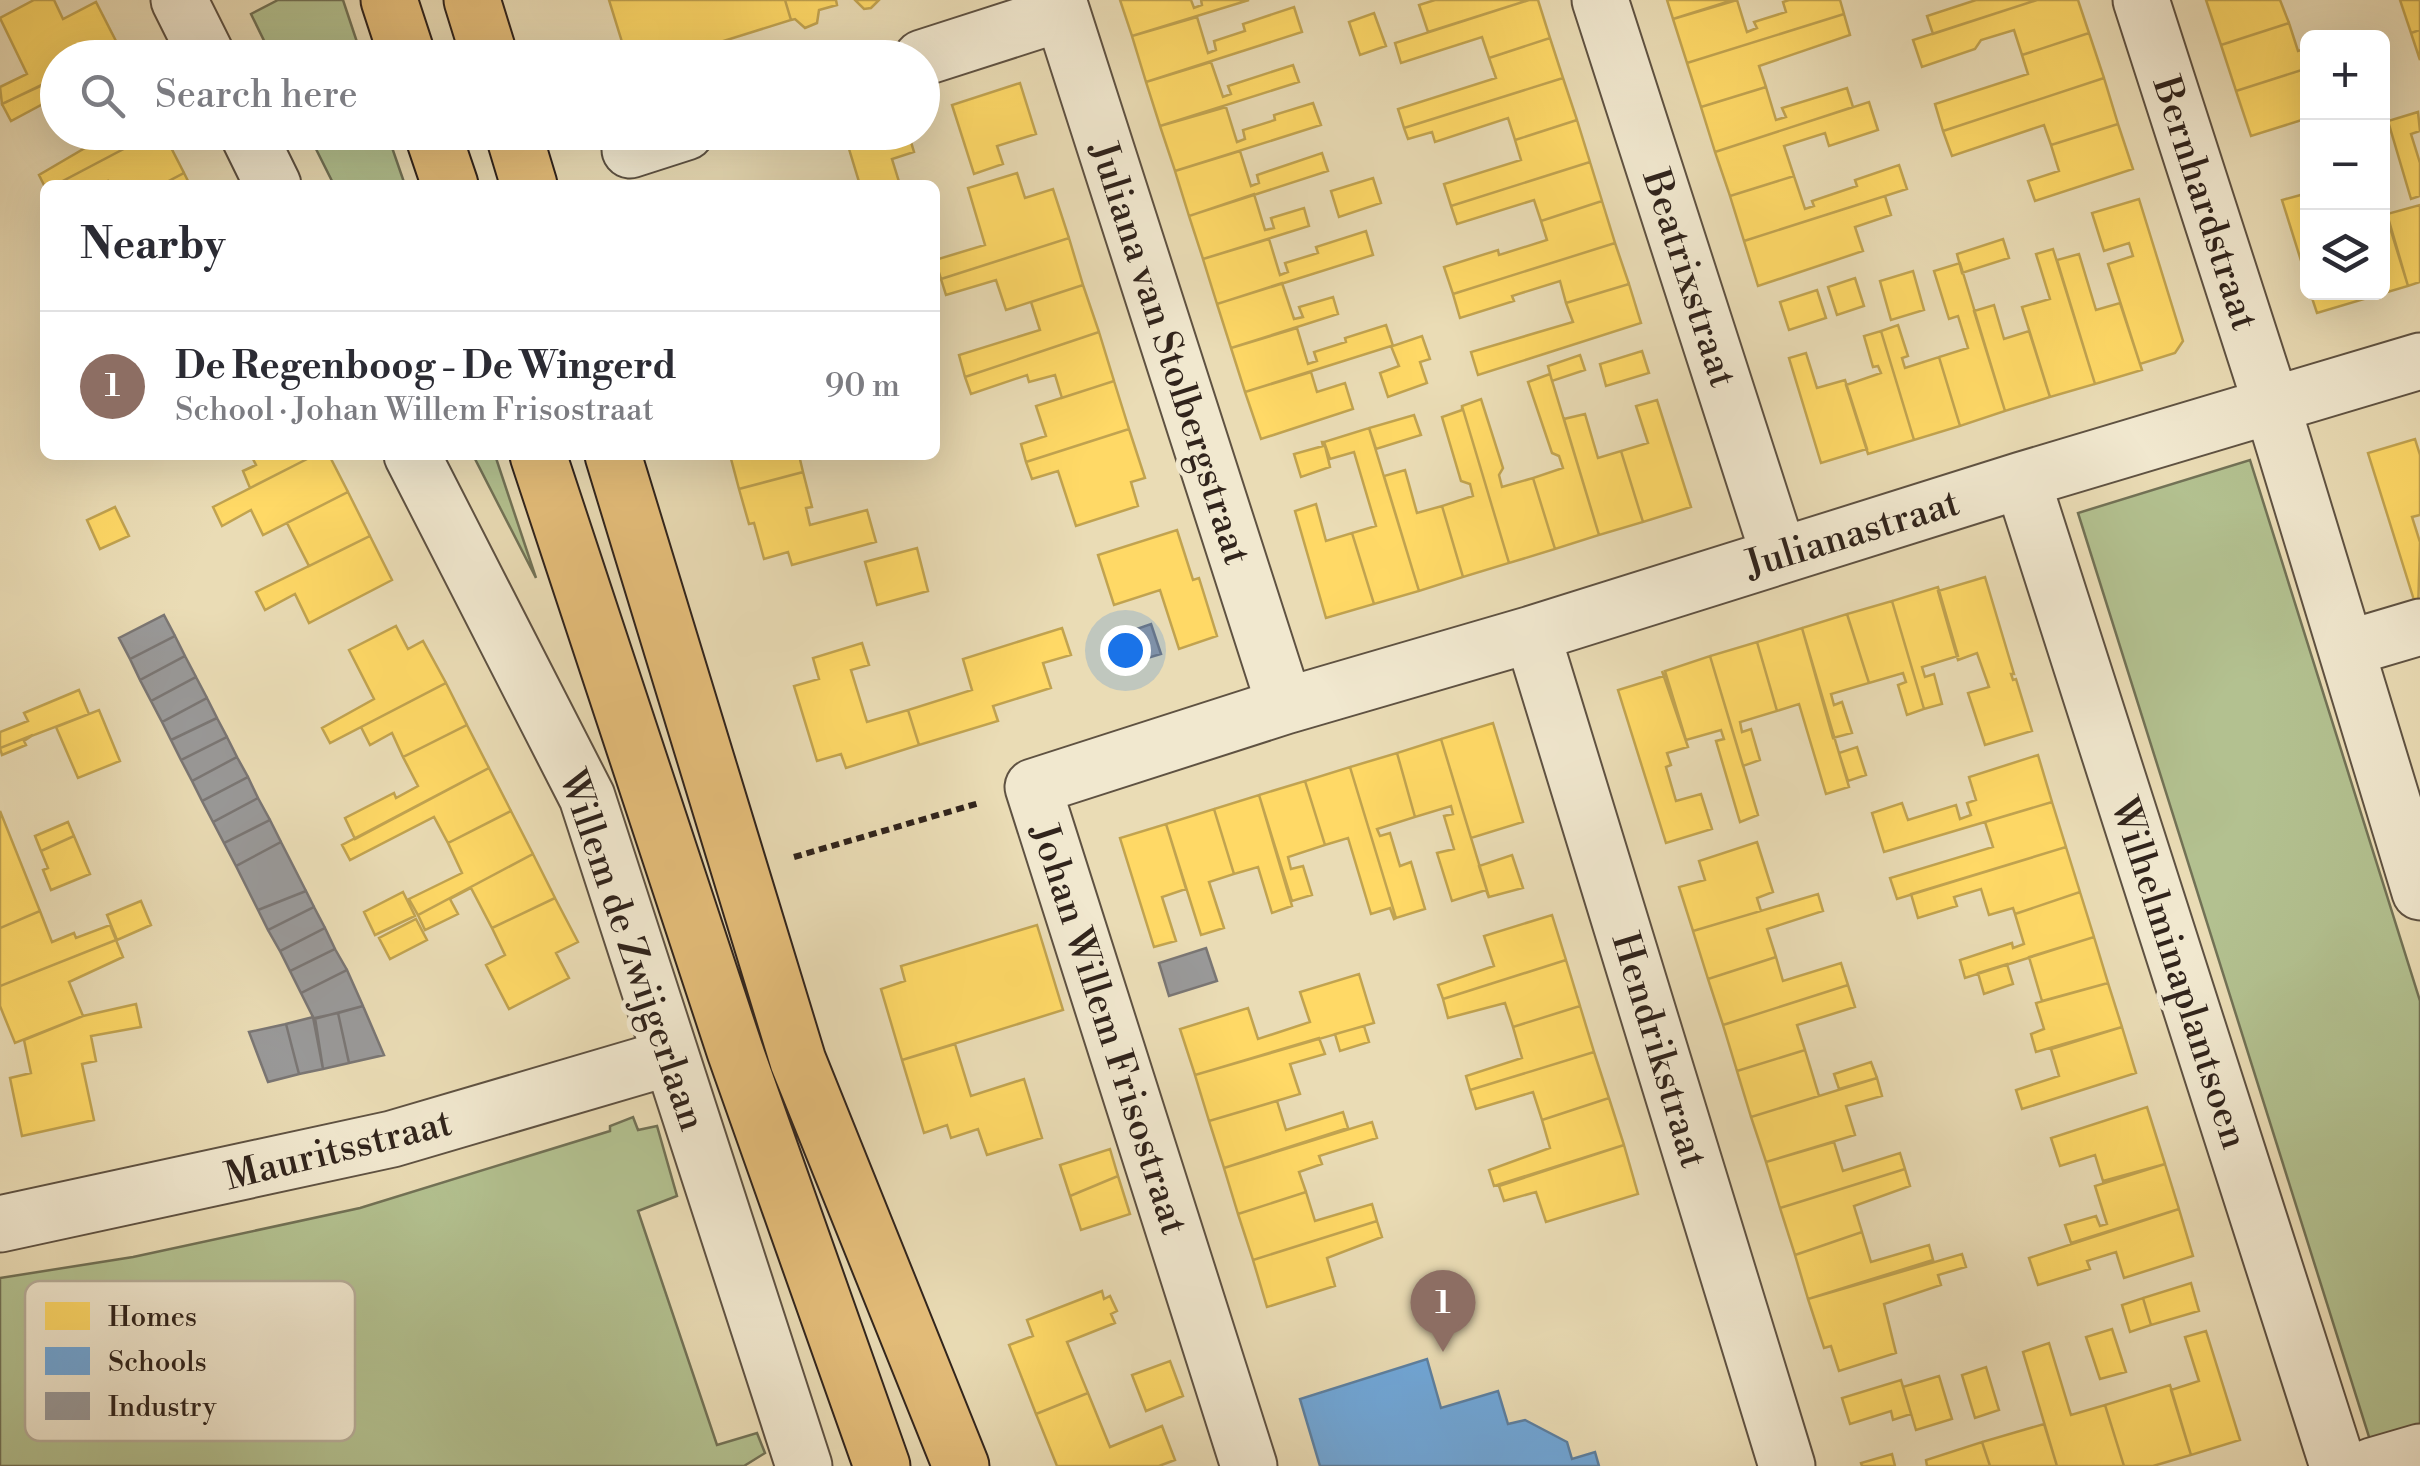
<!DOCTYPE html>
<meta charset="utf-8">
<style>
body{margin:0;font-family:"Libre Bodoni",serif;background:#f2f2f3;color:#2b2b33}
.controls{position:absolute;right:30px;top:30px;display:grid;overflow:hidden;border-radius:15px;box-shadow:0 10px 40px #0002}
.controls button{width:90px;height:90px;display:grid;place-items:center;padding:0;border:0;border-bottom:2px solid #e1e1e2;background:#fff;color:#2b2b33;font:50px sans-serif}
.you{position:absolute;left:1125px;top:650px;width:35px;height:35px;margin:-25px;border:8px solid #fff;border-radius:50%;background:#1a73e8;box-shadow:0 0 0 15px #1a73e833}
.badge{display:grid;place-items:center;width:65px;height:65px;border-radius:50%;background:#8f2418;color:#fff;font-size:32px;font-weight:700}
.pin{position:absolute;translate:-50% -82px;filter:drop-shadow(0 2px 5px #0008)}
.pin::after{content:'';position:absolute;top:52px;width:35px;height:30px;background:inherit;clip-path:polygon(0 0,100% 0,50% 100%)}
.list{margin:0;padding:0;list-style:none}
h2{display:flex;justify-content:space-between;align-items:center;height:130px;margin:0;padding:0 40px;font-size:42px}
h2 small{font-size:32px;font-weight:400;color:#7c7c81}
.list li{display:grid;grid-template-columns:65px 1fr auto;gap:30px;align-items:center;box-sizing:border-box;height:150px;padding:0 40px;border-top:2px solid #e1e1e2}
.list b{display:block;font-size:38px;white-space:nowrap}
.list p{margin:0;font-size:32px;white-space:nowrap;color:#7c7c81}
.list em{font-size:32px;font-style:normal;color:#7c7c81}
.icon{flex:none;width:55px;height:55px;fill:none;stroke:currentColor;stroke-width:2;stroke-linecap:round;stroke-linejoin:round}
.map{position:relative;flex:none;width:2420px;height:1466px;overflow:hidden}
.search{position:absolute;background:#fff;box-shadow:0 10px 40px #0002;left:40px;top:40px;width:900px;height:110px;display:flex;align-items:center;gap:25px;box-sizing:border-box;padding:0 35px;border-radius:55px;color:#7c7c81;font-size:38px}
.panel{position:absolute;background:#fff;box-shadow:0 10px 40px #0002;left:40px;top:180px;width:900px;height:280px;border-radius:15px}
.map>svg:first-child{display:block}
</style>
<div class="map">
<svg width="2420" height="1466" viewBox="0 0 2420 1466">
<rect width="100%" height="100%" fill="#eadcb5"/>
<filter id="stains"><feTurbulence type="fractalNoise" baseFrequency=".002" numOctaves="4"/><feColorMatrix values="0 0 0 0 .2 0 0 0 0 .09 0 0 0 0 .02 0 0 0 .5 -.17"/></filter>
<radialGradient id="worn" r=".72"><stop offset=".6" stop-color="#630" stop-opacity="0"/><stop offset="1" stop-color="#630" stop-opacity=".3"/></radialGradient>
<!-- green -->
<path fill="#b3c190" stroke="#727256" stroke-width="2.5" d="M278 0H343L362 57H272L251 14Z
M308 133H387L405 185H334Z
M473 455H495L536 578Z
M2250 460 2420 1001V1441L2375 1456 2078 513Z
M633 1117 638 1130 657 1126 677 1196 638 1211 717 1445 757 1433 765 1453 744 1466H0V1278L133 1257 360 1208 610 1131V1126Z"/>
<!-- homes -->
<path fill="#ffd966" stroke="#c1a350" stroke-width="2.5" d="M34 0H54L63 19 96 2 118 45 95 58H58V78L2 104 0 87 27 74 0 18Z
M609 0H785L791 20 682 54 679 43 627 58Z
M785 0H836L837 5 819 10 817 23 805 28 795 19 791 20Z
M855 0H879L871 8 864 9Z
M1120 0H1191L1194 8 1202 5 1201 0H1249L1132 36Z
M1435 0H1529L1428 32 1419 5Z
M1529 0H1538L1550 38 1489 58 1482 37 1401 63 1395 43Z
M1667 0H1733L1673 19Z
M1737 0 1747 32 1757 28 1754 22 1786 12 1783 2 1789 0H1840L1844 14 1687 63 1673 19Z
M1976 0H2037L1933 34 1927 16Z
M2037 0H2078L2089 33 2022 55 2014 30 1981 40 1975 49 1922 67 1913 40Z
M2206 0H2280L2289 23 2221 45Z
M2400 0H2420V30L2411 33Z
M1294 7 1302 32 1146 82 1132 36 1197 17 1208 53 1216 50 1214 41 1245 31 1243 24Z
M1374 13 1386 46 1360 55 1349 22Z
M1844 14 1850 35 1759 66 1766 87 1701 107 1687 63Z
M2289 23 2298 51 2308 48V68L2236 91 2221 45Z
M2420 30V60L2411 33Z
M2089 33 2104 78 1943 131 1935 104 2028 74 2022 55Z
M1550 38 1563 78 1404 128 1398 109 1496 78 1489 58Z
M118 45 125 58H95Z
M1211 62 1223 97 1231 94 1228 86 1293 65 1299 82 1160 126 1146 82Z
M2308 68V118L2251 136 2236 91Z
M56 78 58 112 49 116 43 104 11 121 2 104Z
M1563 78 1577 120 1515 140 1508 118 1435 142 1432 132 1408 139 1404 128Z
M2104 78 2118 124 2051 145 2044 125 1952 156 1943 131Z
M1020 83 1036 134 997 146 1003 164 974 174 952 105Z
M1766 87 1776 120 1786 117 1782 108 1847 88 1853 107 1715 152 1701 107Z
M1869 102 1878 130 1829 146 1825 133 1784 146 1794 176 1730 196 1715 152Z
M1313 103 1321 125 1175 171 1160 126 1226 107 1237 142 1245 139 1243 130 1275 120 1274 115Z
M2418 112 2420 131 2411 134 2420 163V196L2411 199 2388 121Z
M1577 120 1590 162 1451 206 1444 184 1521 160 1515 140Z
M2118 124 2133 169 2035 201 2028 181 2059 171 2051 145Z
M84 132H156L55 185 45 187 39 175 90 145Z
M156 132H163L184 173 161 185H110L108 181 99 185H55Z
M866 132H908L914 152 892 159 900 185H860L846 139Z
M1240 151 1251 186 1259 183 1257 175 1322 153 1328 171 1189 216 1175 171Z
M1590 162 1602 201 1541 221 1534 200 1457 224 1451 206Z
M1899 165 1907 189 1744 241 1730 196 1794 176 1805 209 1814 206 1812 201 1857 186 1855 180Z
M184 173 190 185H161Z
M1017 173 1025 198 1053 189 1069 238 941 279 935 260 985 245 968 188Z
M1373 178 1381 203 1339 217 1331 191Z
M2308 193V283L2282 200Z
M1254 194 1265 230 1274 228 1271 218 1304 208 1309 226 1203 259 1189 216Z
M1885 196 1891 215 1855 227 1863 251 1758 286 1744 241Z
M2139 199 2183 341 2175 353 2140 364 2108 264 2133 256 2129 243 2104 251 2092 213Z
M1602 201 1615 243 1453 294 1444 267 1498 250 1499 255 1547 240 1541 221Z
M2420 205V282L2408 286 2387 214Z
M2387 218 2408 286 2317 313 2310 292H2382V220Z
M1366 231 1373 255 1217 304 1203 259 1269 239 1280 275 1288 272 1285 263 1318 253 1316 247Z
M1069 238 1083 285 1006 310 996 280 946 295 941 279Z
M2003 239 2009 258 1962 273 1957 254Z
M1615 243 1629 284 1566 303 1560 281 1512 296 1514 301 1460 318 1453 294Z
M2053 249 2095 384 2050 397 2022 307 2050 299 2036 254Z
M2079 254 2096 310 2120 303 2142 370 2095 384 2057 260Z
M1960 263 2005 411 1960 426 1939 357 1968 348 1958 316 1949 319 1934 271Z
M1913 271 1924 310 1891 320 1880 281Z
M1855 278 1864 306 1837 315 1828 287Z
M1282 283 1294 319 1303 317 1299 307 1333 297 1338 314 1231 348 1217 304Z
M1629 284 1641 323 1478 375 1471 352 1573 322 1566 303Z
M1083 285 1099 332 965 377 959 355 1040 330 1031 302Z
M1817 290 1826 318 1789 330 1780 302Z
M1994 305 2004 339 2029 331 2050 397 2005 411 1974 311Z
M1386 325 1393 346 1422 336 1430 359 1420 362 1427 383 1388 397 1380 373 1399 366 1391 346 1245 392 1231 348 1297 328 1308 364 1317 361 1314 352 1346 342 1345 338Z
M1898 325 1908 356 1902 358 1905 368 1939 357 1960 426 1914 440 1881 331Z
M1881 331 1914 440 1868 454 1846 385 1881 373 1878 366 1873 367 1864 336Z
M1099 332 1114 381 1062 398 1055 375 1029 382 1027 375 971 394 965 377Z
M1642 351 1649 373 1606 386 1600 364Z
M1806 353 1817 388 1845 380 1867 449 1821 463 1789 358Z
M1580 355 1585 370 1552 381 1548 366Z
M1311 372 1317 392 1345 383 1353 409 1261 439 1245 392Z
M1550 374 1599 535 1555 549 1533 478 1563 468 1559 456 1552 453 1528 382Z
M1114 381 1129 429 1026 462 1021 444 1046 436 1036 406Z
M1481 399 1503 468 1499 475 1502 487 1533 478 1555 549 1509 563 1462 406Z
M1657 400 1691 507 1643 522 1621 451 1648 443 1636 406Z
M1462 406 1509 563 1463 577 1442 506 1473 496 1470 484 1461 481 1442 417 1462 410Z
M1585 414 1598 458 1621 451 1643 522 1599 535 1564 419Z
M1414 415 1421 435 1376 449 1369 428Z
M1369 428 1419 591 1374 604 1352 533 1376 526 1354 452 1330 459 1324 442Z
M1129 429 1145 478 1131 482 1138 506 1076 526 1058 471 1032 479 1026 462Z
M2415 439 2420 455V515L2412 517 2420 542 2418 613 2368 453Z
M1322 442H1324L1330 467 1301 477 1294 454 1323 446Z
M251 455H315L250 488 243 471 256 465Z
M315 455H329L348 492 263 535 251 510 222 526 213 507Z
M730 455H799L803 472 739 489Z
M1405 470 1417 513 1442 506 1463 577 1419 591 1384 476Z
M803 472 812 507 806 508 810 525 867 510 876 542 792 565 788 552 764 559 754 523 749 524 739 489Z
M348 492 370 536 309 566 287 523Z
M1316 504 1326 541 1352 533 1374 604 1326 618 1295 511Z
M115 507 129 536 100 549 87 520Z
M1177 530 1193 580 1199 578 1217 636 1179 649 1160 590 1114 605 1098 555Z
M370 536 392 580 309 623 295 594 265 610 256 592Z
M917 548 928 591 877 605 865 562Z
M1985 577 2014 674H2011L2013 680 2016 679 2032 731 1985 745 1968 693 1989 687 1977 653 1958 660 1938 591Z
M1938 587 1958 656 1922 667 1925 677 1934 674 1942 704 1924 709 1892 601Z
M1892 601 1924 709 1907 715 1898 685 1906 682 1903 673 1869 683 1847 614Z
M1847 614 1869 683 1831 694 1834 705 1842 702 1852 733 1833 738 1802 628Z
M396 626 408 649 423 641 446 683 330 743 322 728 374 699 349 650Z
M1062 628 1071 655 1043 663 1051 688 993 706 998 721 919 745 908 710 972 690 963 659Z
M1802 628 1849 787 1826 794 1799 704 1777 711 1757 642Z
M1757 642 1777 711 1740 722 1742 732 1751 729 1760 760 1743 766 1710 656Z
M862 643 869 665 851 670 867 722 908 710 919 745 846 768 841 754 817 761 794 686 819 679 813 658Z
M1710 656 1758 815 1740 822 1716 741 1724 739 1721 730 1686 740 1665 671Z
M1662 671 1688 747 1667 753 1671 765 1666 767 1676 801 1701 794 1712 829 1666 843 1618 690 1664 676Z
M446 683 467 725 403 757 392 733 370 745 361 727Z
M79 690 89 714 0 748V732L28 721 24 713Z
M99 710 120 761 78 778 56 727Z
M1493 723 1523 822 1471 838 1441 739Z
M467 725 489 768 355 839 345 818 394 793 396 798 418 786 403 757Z
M33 735 24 741 26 745 2 755 0 748Z
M1441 739 1489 897V898L1486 890 1452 901 1437 853 1454 849 1444 816 1453 814 1451 806 1415 817 1397 753Z
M1857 747 1866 775 1848 781 1839 753Z
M1397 753 1415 817 1377 829 1380 836 1390 833 1400 866 1411 862 1425 909 1396 918 1350 767Z
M2038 755 2052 802 1884 852 1872 813 1902 803 1908 820 1956 805 1960 819 1971 815 1967 803 1976 800 1969 777Z
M1350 767 1396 918 1394 919 1390 908 1371 914 1348 838 1325 845 1305 781Z
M489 768 511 811 448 843 434 817 350 860 342 845Z
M1305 781 1325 845 1288 857 1291 869 1303 866 1312 895 1292 901 1259 795Z
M1259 795 1292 906 1272 913 1258 867 1234 874 1214 809Z
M2052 802 2066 847 1897 899 1890 878 1993 847 1985 822Z
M1214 809 1234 874 1209 882 1224 928 1201 935 1166 824Z
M0 811 40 911 0 928Z
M511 811 533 854 418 915 409 899 462 873 448 843Z
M68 822 74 836 41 851 35 836Z
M1166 824 1186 889 1162 897 1176 941 1154 947 1120 838Z
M74 836 90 874 51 890 43 870 48 868 41 851Z
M1757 842 1773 892 1757 898 1761 911 1693 931 1679 887 1705 880 1699 861Z
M2066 847 2080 892 2015 914 2013 908 1989 915 1981 889 1954 897 1957 906 1918 918 1911 894Z
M533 854 555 898 492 928 471 888 450 899 458 914 425 930 418 915Z
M1512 855 1523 888 1489 897 1479 866Z
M403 892 415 916 375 935 364 912Z
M2080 892 2094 937 1965 978 1960 960 2012 943 2013 948 2024 944 2015 914Z
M1818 894 1823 911 1767 929 1776 957 1708 979 1693 931Z
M555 898 578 942 556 953 569 978 509 1009 486 965 505 955 492 928Z
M141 901 151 925 117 940 107 915Z
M40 911 52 942 74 933 76 938 110 925 116 940 0 986V928Z
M1552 915 1566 960 1443 999 1438 985 1494 966 1484 936Z
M416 919 427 940 390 959 379 938Z
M1037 925 1063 1010 902 1060 881 989 905 981 901 966Z
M2094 937 2108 983 2042 1001 2029 957Z
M116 940 123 957 69 982 83 1016 15 1043 0 1006V986Z
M1776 957 1783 981 1841 963 1848 985 1723 1025 1708 979Z
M1566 960 1580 1006 1513 1027 1505 1003 1448 1018 1443 999Z
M2007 964 2013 984 1984 994 1978 973Z
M1359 974 1374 1023 1195 1075 1180 1029 1248 1008 1258 1039 1310 1022 1300 992Z
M2108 983 2122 1027 2036 1052 2031 1034 2044 1029 2036 1003Z
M1848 985 1855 1007 1797 1025 1805 1050 1737 1071 1723 1025Z
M136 1004 141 1027 91 1036 96 1061 82 1064 94 1120 22 1136 10 1078 31 1073 24 1040 83 1016Z
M1580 1006 1594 1052 1470 1090 1466 1076 1522 1058 1513 1027Z
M1364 1026 1369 1042 1340 1051 1335 1034Z
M2122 1027 2136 1073 2022 1109 2016 1090 2059 1076 2051 1049Z
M1319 1038 1325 1054 1290 1064 1300 1094 1209 1121 1195 1075Z
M955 1044 971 1096 1024 1079 1042 1138 987 1155 978 1129 951 1138 947 1125 924 1133 902 1060Z
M1805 1050 1819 1096 1751 1117 1737 1071Z
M1594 1052 1609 1098 1542 1120 1533 1092 1476 1109 1470 1090Z
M1871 1062 1877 1078 1839 1089 1834 1074Z
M1877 1078 1882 1096 1846 1106 1855 1135 1766 1162 1751 1117Z
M1609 1098 1624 1145 1494 1186 1489 1170 1550 1148 1542 1120Z
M1277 1101 1286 1130 1343 1112 1348 1128 1224 1168 1209 1121Z
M2147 1107 2165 1164 2103 1181 2095 1155 2060 1166 2051 1138Z
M1372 1122 1377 1138 1319 1156 1322 1164 1299 1172 1306 1192 1238 1214 1224 1168Z
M1834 1142 1843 1171 1900 1153 1905 1169 1780 1208 1766 1162Z
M1624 1145 1638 1194 1546 1222 1536 1192 1504 1201 1499 1186Z
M1110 1149 1118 1176 1070 1196 1060 1165Z
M2165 1164 2179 1209 2071 1243 2065 1225 2096 1216 2100 1226 2107 1224 2095 1186Z
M1905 1169 1910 1186 1854 1206 1862 1232 1795 1255 1780 1208Z
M1118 1176 1130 1214 1081 1230 1070 1196Z
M1306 1192 1315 1221 1372 1204 1377 1221 1253 1260 1238 1214Z
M2179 1209 2193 1256 2124 1278 2116 1252 2087 1261 2090 1269 2038 1285 2029 1258Z
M1377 1221 1382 1237 1327 1258 1335 1286 1267 1307 1253 1260Z
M1862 1232 1871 1262 1929 1245 1933 1260 1808 1299 1795 1255Z
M1962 1254 1966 1267 1938 1275 1941 1285 1884 1304 1896 1353 1839 1371 1831 1346 1824 1348 1808 1299Z
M2191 1283 2199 1311 2151 1325 2143 1298Z
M1102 1291 1104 1299 1110 1296 1117 1311 1111 1314 1115 1323 1067 1342 1088 1393 1036 1414 1009 1345 1033 1336 1027 1320Z
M2143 1298 2151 1325 2130 1332 2122 1305Z
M2112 1329 2126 1372 2100 1379 2086 1337Z
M2206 1331 2240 1440 2191 1455 2171 1390 2199 1381 2185 1337Z
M2049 1343 2071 1415 2105 1405 2124 1466H2057L2023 1352Z
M1170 1361 1183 1396 1146 1411 1132 1375Z
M1986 1367 1999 1410 1975 1418 1962 1375Z
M1939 1376 1952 1419 1916 1430 1901 1380 1903 1387Z
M1901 1380 1911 1414 1893 1420 1891 1411 1850 1424 1842 1398Z
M2170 1385 2191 1455 2153 1466H2124L2105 1405Z
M1088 1393 1110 1447 1162 1426 1175 1460 1159 1466H1057L1036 1414Z
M2044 1424 2057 1466H1990L1982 1442Z
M1982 1442 1990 1466H1927L1926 1460Z
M1892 1454 1895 1466H1862L1861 1463Z"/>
<!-- schools -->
<path fill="#6fa8dc" stroke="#5c80a2" stroke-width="2.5" d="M1427 1359 1441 1408 1498 1391 1508 1424 1525 1420 1567 1442 1572 1459 1595 1452 1599 1466H1320L1300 1399Z"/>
<!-- industry -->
<path fill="#999" stroke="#7a7674" stroke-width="2.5" d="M164 615 175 636 130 659 119 638Z
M1151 624 1161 654 1131 663 1122 634Z
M175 636 185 656 140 680 130 659Z
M185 656 196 677 151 701 140 680Z
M196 677 207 698 162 722 151 701Z
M207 698 217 718 171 740 162 722Z
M217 718 227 737 181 760 171 740Z
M227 737 237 757 192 781 181 760Z
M237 757 248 777 202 801 192 781Z
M248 777 258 798 213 822 202 801Z
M258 798 270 820 224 843 213 822Z
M270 820 281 842 236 866 224 843Z
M281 842 306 891 258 910 236 866Z
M306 891 314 907 268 930 258 910Z
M314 907 325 928 280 951 268 930Z
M325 928 335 949 290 971 280 951Z
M1206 948 1217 981 1169 996 1159 963Z
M335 949 347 970 301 993 290 971Z
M347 970 363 1006 314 1019 301 993Z
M363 1006 384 1055 349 1063 338 1013Z
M338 1013 349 1063 323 1069 315 1018Z
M313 1017 323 1069 299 1074 286 1024Z
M286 1024 299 1074 268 1082 249 1032Z"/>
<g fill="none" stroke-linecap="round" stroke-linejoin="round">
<defs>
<path id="minor" d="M179 0 208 58
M1058 0 1285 706
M1600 0 1779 555
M2141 0 2272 406 2420 892
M922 58 1062 13
M247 132 273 185
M630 150 686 132
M412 455 587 797 804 1466
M2022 480 2338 1466
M1532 634 1787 1466
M2346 649 2420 627
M0 1224 392 1139 671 1057
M1249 1466 1033 787 1285 706 1532 634 2022 480 2420 361
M2372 1466 2420 1452"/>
<path id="major" d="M389 0 408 58
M472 0 490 58
M432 132 450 185
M513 132 529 185
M538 455 735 1051 882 1466
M613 455 798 1061 961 1466"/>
</defs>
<!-- minor casing -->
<use href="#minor" stroke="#5f5242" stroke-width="59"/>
<!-- major casing -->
<use href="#major" stroke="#31241c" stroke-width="59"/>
<!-- path -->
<path stroke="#31241c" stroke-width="6" stroke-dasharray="8 5" stroke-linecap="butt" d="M794 857 979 803"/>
<!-- minor -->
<use href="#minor" stroke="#f1e8cf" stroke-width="55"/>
<!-- major -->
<use href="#major" stroke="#e5be7a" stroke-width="55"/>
</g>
<g text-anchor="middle" stroke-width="10" stroke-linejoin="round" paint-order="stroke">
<!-- street labels -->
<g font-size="38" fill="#31241c" stroke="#f1e8cf">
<text transform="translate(2206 203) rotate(72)" y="13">Bernhardstraat</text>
<text transform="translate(1690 278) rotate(72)" y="13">Beatrixstraat</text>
<text transform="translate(1171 353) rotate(72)" y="13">Juliana van Stolbergstraat</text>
<text transform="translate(1852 533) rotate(-17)" y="13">Julianastraat</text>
<text transform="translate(633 950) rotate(71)" y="13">Willem de Zwijgerlaan</text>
<text transform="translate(2180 973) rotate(72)" y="13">Wilhelminaplantsoen</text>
<text transform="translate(1110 1029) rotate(72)" y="13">Johan Willem Frisostraat</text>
<text transform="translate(1660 1050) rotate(73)" y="13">Hendrikstraat</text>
<text transform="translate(338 1149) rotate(-14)" y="13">Mauritsstraat</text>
</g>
</g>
<!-- legend -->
<rect x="25" y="1281" width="330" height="160" rx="15" fill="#f1e8cf" stroke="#b7ad99" stroke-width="2.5"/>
<rect x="45" y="1302" width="45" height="28" fill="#ffd966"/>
<rect x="45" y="1347" width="45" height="28" fill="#6fa8dc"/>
<rect x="45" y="1392" width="45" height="28" fill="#999"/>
<g font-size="28" fill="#31241c">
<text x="108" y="1326">Homes</text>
<text x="108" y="1371">Schools</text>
<text x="108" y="1416">Industry</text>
</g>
<rect width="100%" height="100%" filter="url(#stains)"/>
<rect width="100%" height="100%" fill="url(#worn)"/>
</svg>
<div class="controls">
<button>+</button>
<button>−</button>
<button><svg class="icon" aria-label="layers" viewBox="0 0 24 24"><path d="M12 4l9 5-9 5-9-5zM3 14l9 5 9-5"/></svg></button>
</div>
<div class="you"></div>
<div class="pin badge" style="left:1443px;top:1352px;background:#8d6e63">1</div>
<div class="search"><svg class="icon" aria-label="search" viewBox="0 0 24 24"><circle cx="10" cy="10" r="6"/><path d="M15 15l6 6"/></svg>Search here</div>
<section class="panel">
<h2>Nearby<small></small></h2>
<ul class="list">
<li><span class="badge" style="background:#8d6e63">1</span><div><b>De Regenboog - De Wingerd</b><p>School · Johan Willem Frisostraat</p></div><em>90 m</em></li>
</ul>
</section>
</div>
